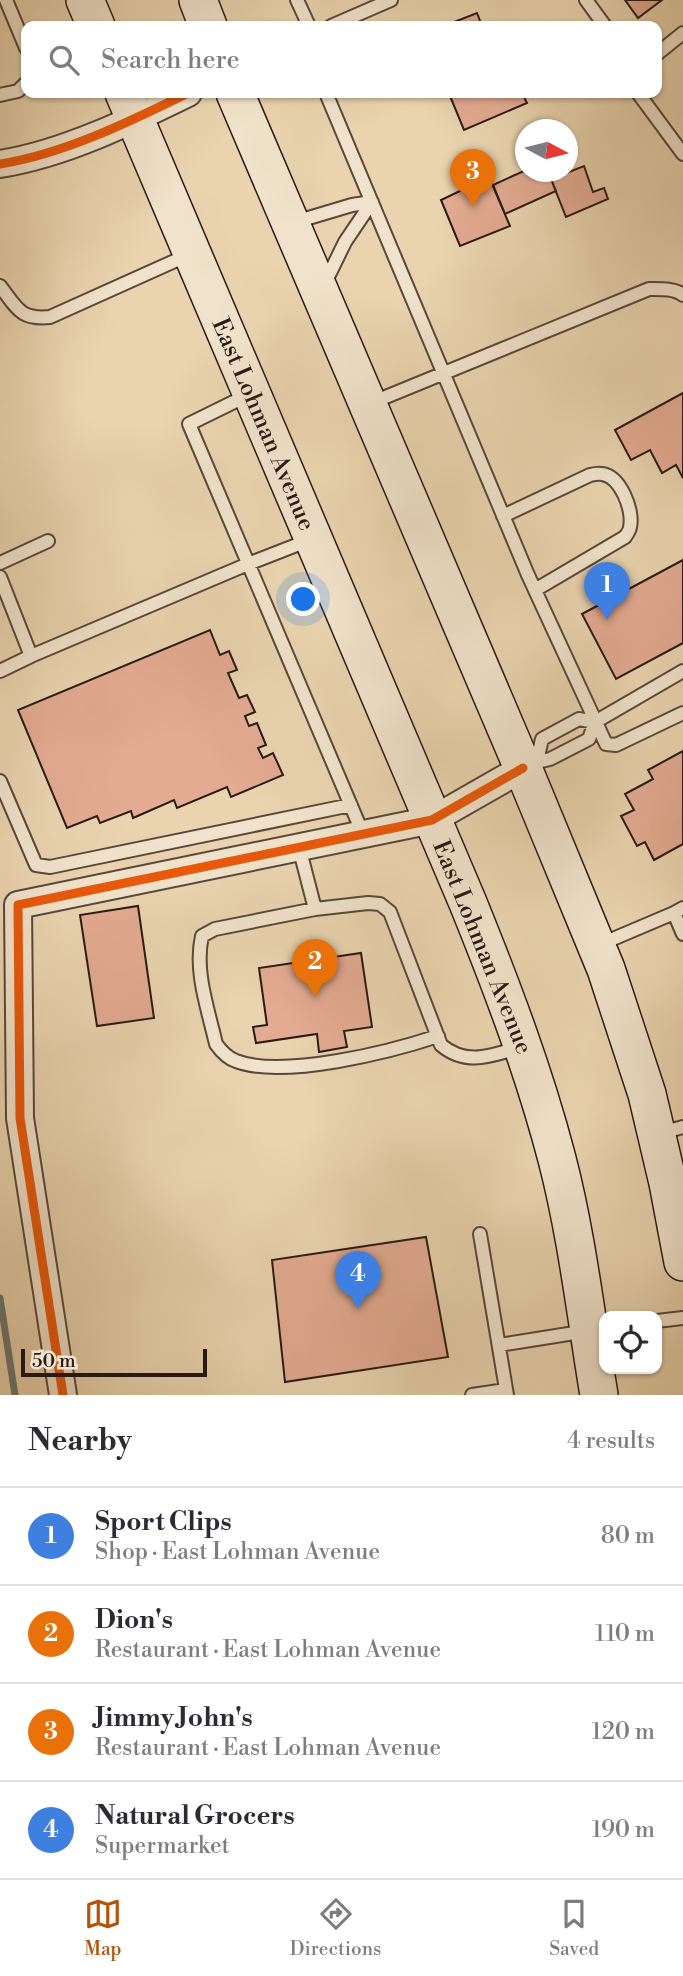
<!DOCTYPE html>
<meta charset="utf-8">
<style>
body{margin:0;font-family:"Libre Bodoni",serif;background:#f2f2f3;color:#2b2b33}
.controls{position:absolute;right:21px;bottom:21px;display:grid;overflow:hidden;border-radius:14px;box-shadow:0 2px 5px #0004}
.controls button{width:63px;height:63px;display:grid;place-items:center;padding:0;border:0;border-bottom:2px solid #e1e1e2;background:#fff;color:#2b2b33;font:35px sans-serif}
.compass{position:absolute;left:515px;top:119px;width:63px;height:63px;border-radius:50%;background:#fff;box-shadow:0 2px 5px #0004;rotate:97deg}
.scale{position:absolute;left:21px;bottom:18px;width:186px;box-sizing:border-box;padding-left:7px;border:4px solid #291a14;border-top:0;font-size:19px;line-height:24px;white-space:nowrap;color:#291a14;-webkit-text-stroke:5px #f1e3cb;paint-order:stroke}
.you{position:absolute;left:304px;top:600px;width:24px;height:24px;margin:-18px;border:5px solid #fff;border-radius:50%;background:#1a73e8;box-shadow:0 0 0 10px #1a73e833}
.badge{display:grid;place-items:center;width:46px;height:46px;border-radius:50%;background:#b45309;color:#fff;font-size:23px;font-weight:700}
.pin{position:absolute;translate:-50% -58px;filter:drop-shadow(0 2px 4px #0008)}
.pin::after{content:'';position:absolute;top:37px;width:24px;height:21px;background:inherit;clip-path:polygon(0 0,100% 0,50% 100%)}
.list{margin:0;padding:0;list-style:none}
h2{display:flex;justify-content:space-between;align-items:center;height:91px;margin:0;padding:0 28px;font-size:30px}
h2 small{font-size:23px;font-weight:400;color:#7c7c81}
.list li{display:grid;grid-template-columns:46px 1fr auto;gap:21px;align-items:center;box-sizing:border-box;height:98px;padding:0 28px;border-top:2px solid #e1e1e2}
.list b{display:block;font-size:26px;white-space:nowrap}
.list p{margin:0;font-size:23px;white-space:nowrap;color:#7c7c81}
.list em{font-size:23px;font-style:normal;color:#7c7c81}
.icon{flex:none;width:38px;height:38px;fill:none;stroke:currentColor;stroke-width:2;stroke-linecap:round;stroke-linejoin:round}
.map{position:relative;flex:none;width:683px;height:1395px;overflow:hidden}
.search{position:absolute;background:#fff;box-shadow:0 2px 5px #0004;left:21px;right:21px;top:21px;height:77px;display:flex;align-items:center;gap:18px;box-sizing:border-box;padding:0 24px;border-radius:14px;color:#7c7c81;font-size:26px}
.sheet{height:483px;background:#fff}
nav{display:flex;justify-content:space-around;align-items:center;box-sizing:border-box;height:98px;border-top:2px solid #e1e1e2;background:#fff;font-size:19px;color:#7c7c81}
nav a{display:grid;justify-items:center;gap:4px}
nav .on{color:#b45309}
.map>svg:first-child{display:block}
</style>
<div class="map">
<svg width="683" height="1395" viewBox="0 0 683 1395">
<rect width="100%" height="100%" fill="#e9d4af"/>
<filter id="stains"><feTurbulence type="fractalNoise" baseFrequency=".00286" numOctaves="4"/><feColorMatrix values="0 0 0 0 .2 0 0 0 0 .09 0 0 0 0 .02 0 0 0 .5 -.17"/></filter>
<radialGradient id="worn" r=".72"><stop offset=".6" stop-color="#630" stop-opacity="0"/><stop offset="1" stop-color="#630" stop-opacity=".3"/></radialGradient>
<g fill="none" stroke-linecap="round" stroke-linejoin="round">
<!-- stream -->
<path stroke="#6c7873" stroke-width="7" d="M0 1298 15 1395"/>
</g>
<!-- building -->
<path fill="#e3ab92" stroke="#291a14" stroke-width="2" d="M625 0H662L638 18Z
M477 13 482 26H444Z
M457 93H522L527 103 464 130 450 96Z
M584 166 593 192 604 188 608 199 566 217 551 179Z
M526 170 548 172 556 191 505 214 493 185Z
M489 177 510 226 460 246 441 200Z
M683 393V478L676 465 662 473 650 450 631 460 615 430Z
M683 560V643L616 679 582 614Z
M210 630 220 655 229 651 237 670 228 673 239 698 247 695 255 712 245 716 249 726 257 723 266 745 258 748 263 758 273 753 283 775 231 797 227 787 177 808 174 800 133 818 131 811 100 823 97 816 67 828 18 710Z
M683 751V844L654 860 645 842 637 846 621 816 634 810 625 794 653 779 648 770Z
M138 906 154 1018 97 1026 80 915Z
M361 953 372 1027 344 1031 347 1047 319 1052 317 1034 256 1043 253 1027 267 1025 259 968Z
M426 1237 448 1357 285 1382 272 1260Z"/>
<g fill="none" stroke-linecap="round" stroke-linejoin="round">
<defs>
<path id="service" d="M6 0 26 48
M297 0 309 26
M586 0 605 26
M331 26 391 0
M657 54 683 33
M326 93 528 575 606 744 616 745 683 713
M638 93 683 154
M0 95 18 91 26 83
M295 222 352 205 372 202
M325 283 345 242 372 202
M0 286C17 308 20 320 50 317L188 255
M248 395 189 424 363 834
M371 403 649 289C660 289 674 288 683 295
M503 516 590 475C594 474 598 473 602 474 620 476 634 510 630 527 630 530 627 534 625 537L535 590
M0 563 48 541
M0 577 31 656 0 671
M31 656 248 564 312 539
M537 761 542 739 579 719 595 722 683 671
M533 763 550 759 589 739 595 722
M0 781 36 865 50 867 351 805
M299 847 315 909 368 903 380 904 390 912 441 1045C466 1066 490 1056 518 1048
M683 908 674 913 683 934
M315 909 215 929 202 936C194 971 208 1009 216 1044 221 1051 227 1058 236 1061 283 1079 390 1052 438 1036
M601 944 674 913
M660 1133 683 1127
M480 1234 507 1395
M657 1321 683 1318
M499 1345 587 1331
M472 1395 506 1390"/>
<path id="minor" d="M0 164C64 154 131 121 188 93
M63 1395 20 1118 18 905 432 820 523 768"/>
<path id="secondary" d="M85 0 96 26
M198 0 208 26
M124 93 468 903C502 987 534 1071 557 1159 577 1236 586 1317 599 1395
M235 93 523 768 606 969 647 1094 668 1183 683 1262"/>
</defs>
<!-- service casing -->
<use href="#service" stroke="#59483b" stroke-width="16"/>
<!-- minor casing -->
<use href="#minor" stroke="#59483b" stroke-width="30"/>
<!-- secondary casing -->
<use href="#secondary" stroke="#291a14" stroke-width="40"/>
<!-- service -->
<use href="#service" stroke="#f1e3cb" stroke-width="12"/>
<!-- minor -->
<use href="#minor" stroke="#f1e3cb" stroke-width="26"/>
<!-- secondary -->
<use href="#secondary" stroke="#f1e3cb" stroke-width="37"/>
<defs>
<path id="cycleway" d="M0 164C64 154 131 121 188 93
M63 1395 20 1118 18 905 432 820 523 768"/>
</defs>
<!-- cycleway casing -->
<use href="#cycleway" stroke="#f1e3cb" stroke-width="13"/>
<!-- cycleway -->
<use href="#cycleway" stroke="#e8590c" stroke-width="9"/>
</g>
<g text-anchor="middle" stroke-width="5" stroke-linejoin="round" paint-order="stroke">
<!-- street labels -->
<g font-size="24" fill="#291a14" stroke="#f1e3cb">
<text transform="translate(264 424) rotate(67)" y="8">East Lohman Avenue</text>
<text transform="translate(483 947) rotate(68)" y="8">East Lohman Avenue</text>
</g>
</g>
<rect width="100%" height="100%" filter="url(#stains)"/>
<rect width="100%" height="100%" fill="url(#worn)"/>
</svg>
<div class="controls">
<button><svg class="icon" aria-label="locate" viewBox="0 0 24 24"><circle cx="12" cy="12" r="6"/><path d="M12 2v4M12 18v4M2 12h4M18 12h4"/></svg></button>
</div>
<svg class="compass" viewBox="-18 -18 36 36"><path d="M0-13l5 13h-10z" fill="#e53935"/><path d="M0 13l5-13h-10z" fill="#7c7c81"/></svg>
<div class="scale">50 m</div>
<div class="you"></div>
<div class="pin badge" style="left:607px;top:620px;background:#3f7fe0">1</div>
<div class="pin badge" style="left:315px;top:997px;background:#e8710a">2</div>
<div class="pin badge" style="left:473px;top:207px;background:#e8710a">3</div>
<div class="pin badge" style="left:358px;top:1309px;background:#3f7fe0">4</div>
<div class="search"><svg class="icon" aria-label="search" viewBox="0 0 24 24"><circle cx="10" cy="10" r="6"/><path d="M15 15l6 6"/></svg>Search here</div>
</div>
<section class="sheet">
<h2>Nearby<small>4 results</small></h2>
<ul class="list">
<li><span class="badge" style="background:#3f7fe0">1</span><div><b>Sport Clips</b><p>Shop · East Lohman Avenue</p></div><em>80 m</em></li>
<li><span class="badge" style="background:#e8710a">2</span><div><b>Dion's</b><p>Restaurant · East Lohman Avenue</p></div><em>110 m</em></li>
<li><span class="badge" style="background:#e8710a">3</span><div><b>Jimmy John's</b><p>Restaurant · East Lohman Avenue</p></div><em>120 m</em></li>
<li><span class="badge" style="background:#3f7fe0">4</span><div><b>Natural Grocers</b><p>Supermarket</p></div><em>190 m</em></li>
</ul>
</section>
<nav>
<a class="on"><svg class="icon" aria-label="map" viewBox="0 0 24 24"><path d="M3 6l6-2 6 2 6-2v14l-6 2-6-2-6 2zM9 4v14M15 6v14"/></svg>Map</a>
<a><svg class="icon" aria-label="directions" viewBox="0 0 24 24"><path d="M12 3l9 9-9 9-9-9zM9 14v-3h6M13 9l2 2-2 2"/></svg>Directions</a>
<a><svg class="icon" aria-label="saved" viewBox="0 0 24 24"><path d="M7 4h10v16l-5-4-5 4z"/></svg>Saved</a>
</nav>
